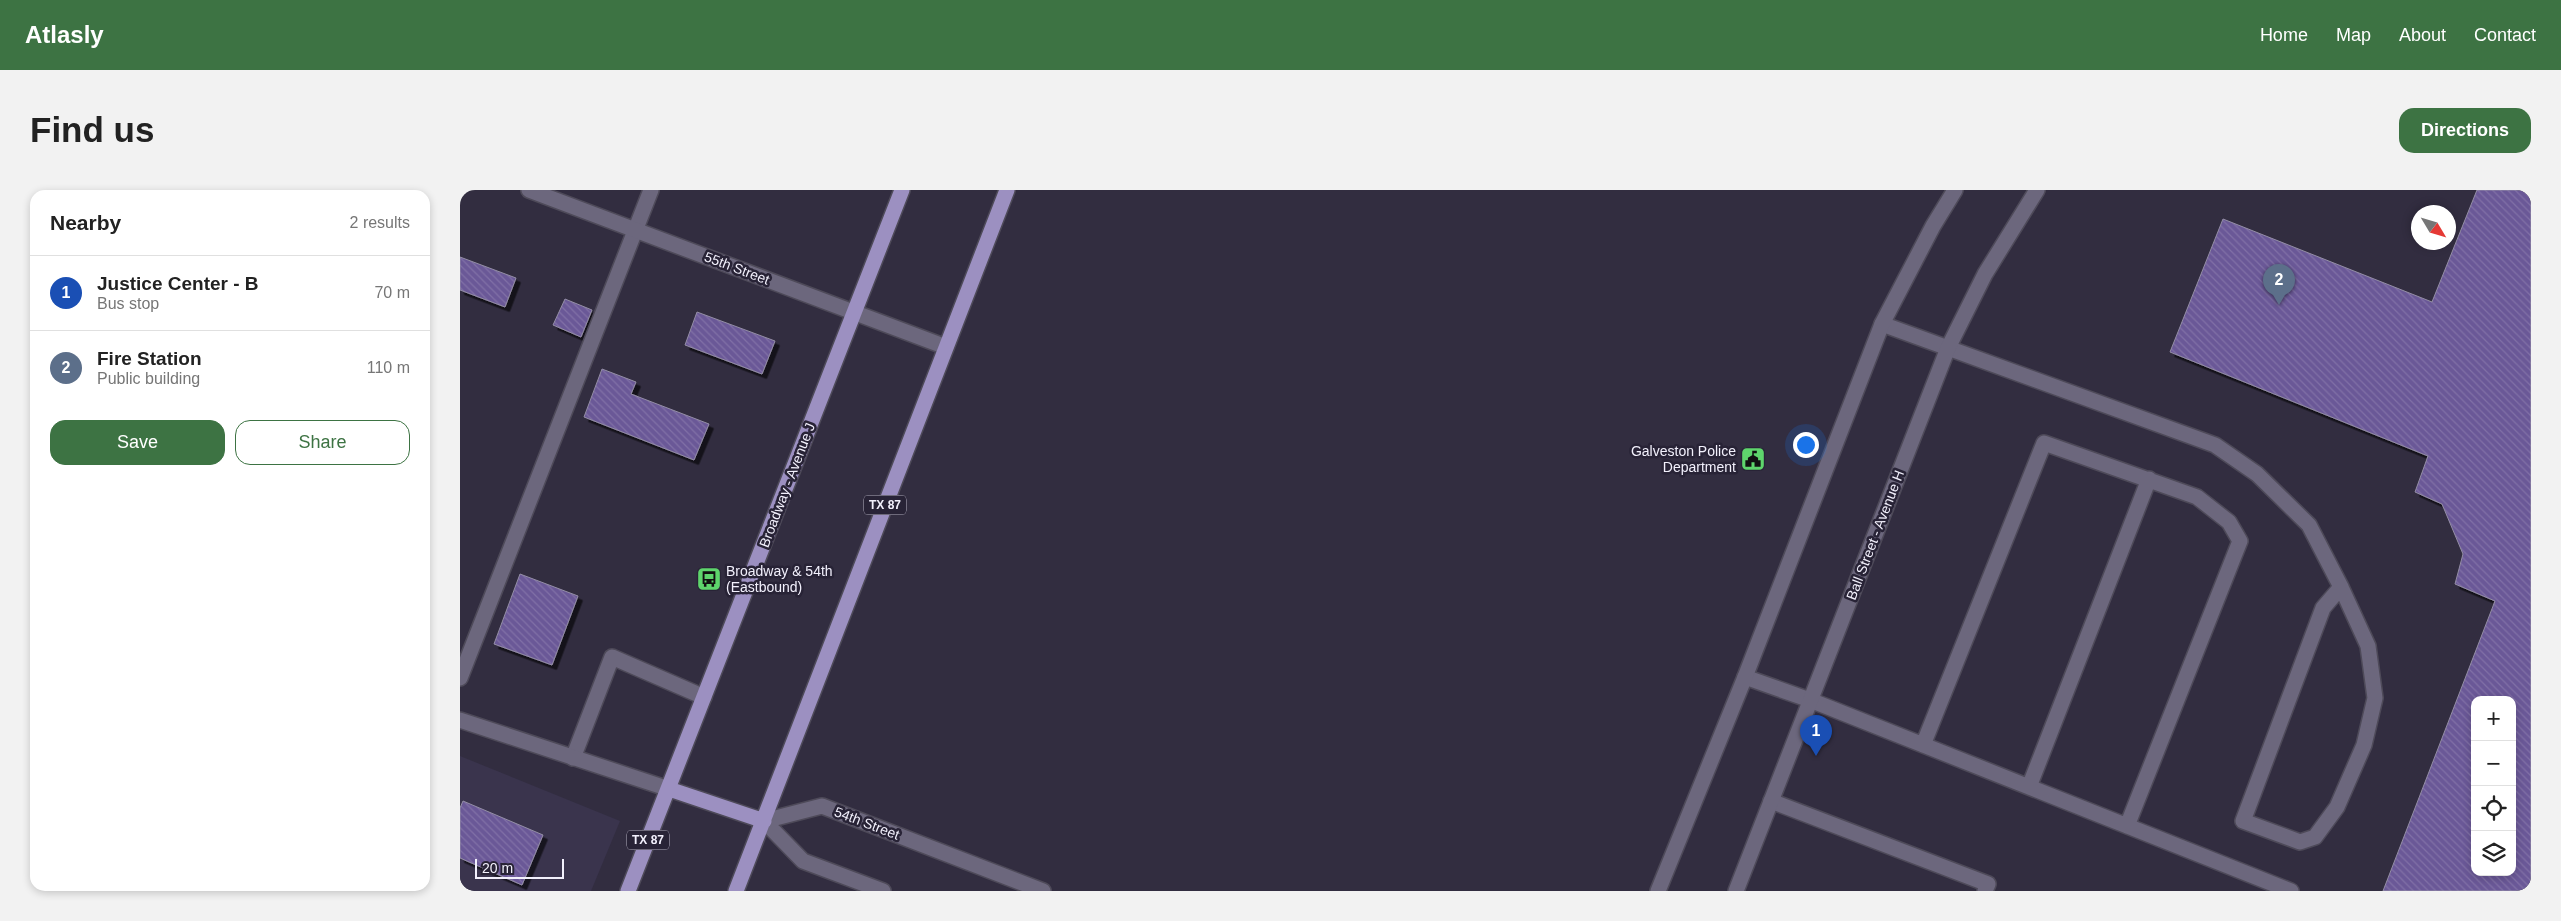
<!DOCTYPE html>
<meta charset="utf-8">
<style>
body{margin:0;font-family:Arial,sans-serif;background:#f2f2f2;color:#222}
.controls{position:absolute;right:15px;bottom:15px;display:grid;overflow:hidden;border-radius:10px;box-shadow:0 2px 8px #0003}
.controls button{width:45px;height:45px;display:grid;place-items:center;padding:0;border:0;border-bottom:1px solid #e0e0e0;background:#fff;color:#222;font:25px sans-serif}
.compass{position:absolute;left:1951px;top:15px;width:45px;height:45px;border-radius:50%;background:#fff;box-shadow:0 2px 8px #0003;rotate:128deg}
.scale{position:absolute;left:15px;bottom:12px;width:89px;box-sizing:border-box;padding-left:5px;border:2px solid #f2f0fc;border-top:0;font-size:14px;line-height:18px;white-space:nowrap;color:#f2f0fc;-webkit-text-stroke:4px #282336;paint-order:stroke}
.you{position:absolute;left:1345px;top:254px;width:18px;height:18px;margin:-12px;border:4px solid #fff;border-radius:50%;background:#1a73e8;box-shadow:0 0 0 8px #1a73e833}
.badge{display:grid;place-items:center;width:32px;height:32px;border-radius:50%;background:#3d7343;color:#fff;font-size:16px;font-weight:700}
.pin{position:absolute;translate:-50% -41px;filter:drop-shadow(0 1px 2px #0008)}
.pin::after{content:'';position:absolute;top:26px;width:18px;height:15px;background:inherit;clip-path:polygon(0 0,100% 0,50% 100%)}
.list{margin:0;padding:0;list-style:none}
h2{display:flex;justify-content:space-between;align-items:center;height:65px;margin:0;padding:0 20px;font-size:21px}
h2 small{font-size:16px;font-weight:400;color:#767676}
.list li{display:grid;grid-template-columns:32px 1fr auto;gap:15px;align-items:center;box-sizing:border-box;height:75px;padding:0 20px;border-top:1px solid #e0e0e0}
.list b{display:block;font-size:19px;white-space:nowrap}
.list p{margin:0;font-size:16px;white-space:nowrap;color:#767676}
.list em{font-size:16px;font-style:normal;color:#767676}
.actions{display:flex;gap:10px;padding:15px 20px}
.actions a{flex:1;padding:11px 0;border:1px solid #3d7343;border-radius:15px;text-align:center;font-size:18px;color:#3d7343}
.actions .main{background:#3d7343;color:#fff}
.icon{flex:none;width:28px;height:28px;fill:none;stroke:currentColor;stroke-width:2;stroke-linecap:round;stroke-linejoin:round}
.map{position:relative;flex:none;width:2071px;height:701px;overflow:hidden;border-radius:15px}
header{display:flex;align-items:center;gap:30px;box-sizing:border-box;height:70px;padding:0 25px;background:#3d7343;color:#fff}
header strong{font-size:24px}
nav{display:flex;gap:28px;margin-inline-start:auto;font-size:18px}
.intro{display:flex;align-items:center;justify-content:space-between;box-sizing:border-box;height:120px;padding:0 30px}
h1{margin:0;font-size:35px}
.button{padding:12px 22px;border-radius:15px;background:#3d7343;color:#fff;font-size:18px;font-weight:700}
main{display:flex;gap:30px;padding:0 30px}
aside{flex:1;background:#fff;border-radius:15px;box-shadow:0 2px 8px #0003}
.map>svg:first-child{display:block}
</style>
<header>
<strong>Atlasly</strong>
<nav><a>Home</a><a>Map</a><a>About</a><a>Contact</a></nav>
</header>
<div class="intro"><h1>Find us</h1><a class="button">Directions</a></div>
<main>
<aside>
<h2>Nearby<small>2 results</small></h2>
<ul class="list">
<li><span class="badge" style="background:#1a4fb4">1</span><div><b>Justice Center - B</b><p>Bus stop</p></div><em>70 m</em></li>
<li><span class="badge" style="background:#5c6f8a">2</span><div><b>Fire Station</b><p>Public building</p></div><em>110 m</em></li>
</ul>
<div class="actions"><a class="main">Save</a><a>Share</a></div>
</aside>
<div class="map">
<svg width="2071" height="701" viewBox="0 0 2071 701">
<defs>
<pattern id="building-back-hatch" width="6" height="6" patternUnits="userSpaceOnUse" patternTransform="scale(1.25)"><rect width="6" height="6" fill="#6a5897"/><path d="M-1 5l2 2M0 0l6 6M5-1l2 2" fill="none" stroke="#8070a6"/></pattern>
<filter id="shadow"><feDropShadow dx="4.5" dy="4.5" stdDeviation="0" flood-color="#0009"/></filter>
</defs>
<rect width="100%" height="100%" fill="#322d40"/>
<!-- built -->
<path fill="#3a344d" d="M0 566 160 631 131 701H0Z"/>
<!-- building -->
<path fill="url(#building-back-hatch)" stroke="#948ea6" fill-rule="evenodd" filter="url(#shadow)" d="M2017 0H2071V701H1923L2035 411 1995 394 2003 364 1982 314 1955 302 1968 266 1710 162 1763 29 1972 112ZM2015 510H2052V682H2015Z
M0 67 56 88 45 117 0 100Z
M105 109 132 120 121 147 93 135Z
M237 122 315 151 302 184 225 155Z
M142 179 176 192 171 204 249 234 234 270 124 227Z
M60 384 118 406 92 475 34 454Z
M3 611 83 645 62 695 0 668V618Z"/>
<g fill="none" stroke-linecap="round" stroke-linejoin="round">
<defs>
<path id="lane" d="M1488 158 1755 255 1797 284 1849 335 1881 397 1908 456 1915 508 1904 555 1877 617 1855 647 1840 652 1783 631 1863 418 1881 397
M0 488 191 0
M1350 510 1831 701
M1463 555 1584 253 1737 307 1769 332 1780 351 1667 636
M113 568 152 467 244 507
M1569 597 1689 289
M1311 611 1528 694 1525 701"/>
<path id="street" d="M69 0 486 157
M1422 134 1488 158
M1285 487 1350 510
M0 530 209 599
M423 701 343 671 304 631 362 616 583 701"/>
<path id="secondary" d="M1198 701 1285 487 1422 134 1473 36 1495 0
M1276 701 1488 158 1525 84 1577 0"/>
<path id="primary" d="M209 599 304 631
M168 701 442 0
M276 701 547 0"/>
</defs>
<!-- lane casing -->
<use href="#lane" stroke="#4e4a59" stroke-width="18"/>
<!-- street casing -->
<use href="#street" stroke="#4e4a59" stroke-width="18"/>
<!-- secondary casing -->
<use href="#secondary" stroke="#4e4a59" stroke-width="18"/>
<!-- primary casing -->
<use href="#primary" stroke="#4e4a59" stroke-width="18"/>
<!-- lane -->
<use href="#lane" stroke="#6c677d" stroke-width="15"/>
<!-- street -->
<use href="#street" stroke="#6c677d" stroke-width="15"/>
<!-- secondary -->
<use href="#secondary" stroke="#6c677d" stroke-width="15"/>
<!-- primary -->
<use href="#primary" stroke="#9c90c1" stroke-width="15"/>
</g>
<!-- icons -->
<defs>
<symbol id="civic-square" viewBox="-11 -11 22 22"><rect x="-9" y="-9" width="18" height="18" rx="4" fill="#5ed56c" stroke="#282336"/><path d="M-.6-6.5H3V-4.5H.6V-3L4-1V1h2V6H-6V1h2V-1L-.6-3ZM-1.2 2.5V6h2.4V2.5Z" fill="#111"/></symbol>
<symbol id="bus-square" viewBox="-11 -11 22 22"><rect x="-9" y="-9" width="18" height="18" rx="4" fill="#5ed56c" stroke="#282336"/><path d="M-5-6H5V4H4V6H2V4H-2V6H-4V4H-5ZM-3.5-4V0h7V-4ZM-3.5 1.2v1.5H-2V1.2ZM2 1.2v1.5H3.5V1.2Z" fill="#111"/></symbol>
</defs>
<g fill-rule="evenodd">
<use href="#civic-square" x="1279" y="255" width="28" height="28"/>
<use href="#bus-square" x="235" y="375" width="28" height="28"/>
</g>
<g text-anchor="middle" stroke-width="5" stroke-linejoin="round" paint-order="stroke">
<!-- shield labels -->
<g fill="#282336" stroke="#b5b2c1" stroke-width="1">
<rect x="404" y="305.5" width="42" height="19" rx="4"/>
<rect x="167" y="640.5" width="42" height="19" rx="4"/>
</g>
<g font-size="12" font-weight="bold" fill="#f2f0fc">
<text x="425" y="319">TX 87</text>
<text x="188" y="654">TX 87</text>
</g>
<!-- street labels -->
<g font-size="14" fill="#f2f0fc" stroke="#282336">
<text transform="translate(277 78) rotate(21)" y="5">55th Street</text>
<text transform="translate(327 295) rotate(-69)" y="5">Broadway - Avenue J</text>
<text transform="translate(1415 345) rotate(-69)" y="5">Ball Street - Avenue H</text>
<text transform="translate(407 633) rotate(21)" y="5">54th Street</text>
</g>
<!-- poi labels -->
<g font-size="14" fill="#f2f0fc" stroke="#282336" text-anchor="end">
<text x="1276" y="266">Galveston Police<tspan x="1276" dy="16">Department</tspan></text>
<text x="266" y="386" text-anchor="start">Broadway &amp; 54th<tspan x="266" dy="16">(Eastbound)</tspan></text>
</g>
</g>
</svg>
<div class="controls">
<button>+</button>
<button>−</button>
<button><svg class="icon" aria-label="locate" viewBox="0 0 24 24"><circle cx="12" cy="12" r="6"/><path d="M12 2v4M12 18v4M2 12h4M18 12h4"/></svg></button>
<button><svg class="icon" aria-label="layers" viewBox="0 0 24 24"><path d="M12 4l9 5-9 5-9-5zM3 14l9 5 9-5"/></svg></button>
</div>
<svg class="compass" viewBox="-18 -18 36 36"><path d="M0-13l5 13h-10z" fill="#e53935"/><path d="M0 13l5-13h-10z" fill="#767676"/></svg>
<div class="scale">20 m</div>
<div class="you"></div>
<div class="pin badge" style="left:1356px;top:566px;background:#1a4fb4">1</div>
<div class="pin badge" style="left:1819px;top:115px;background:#5c6f8a">2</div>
</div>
</main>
